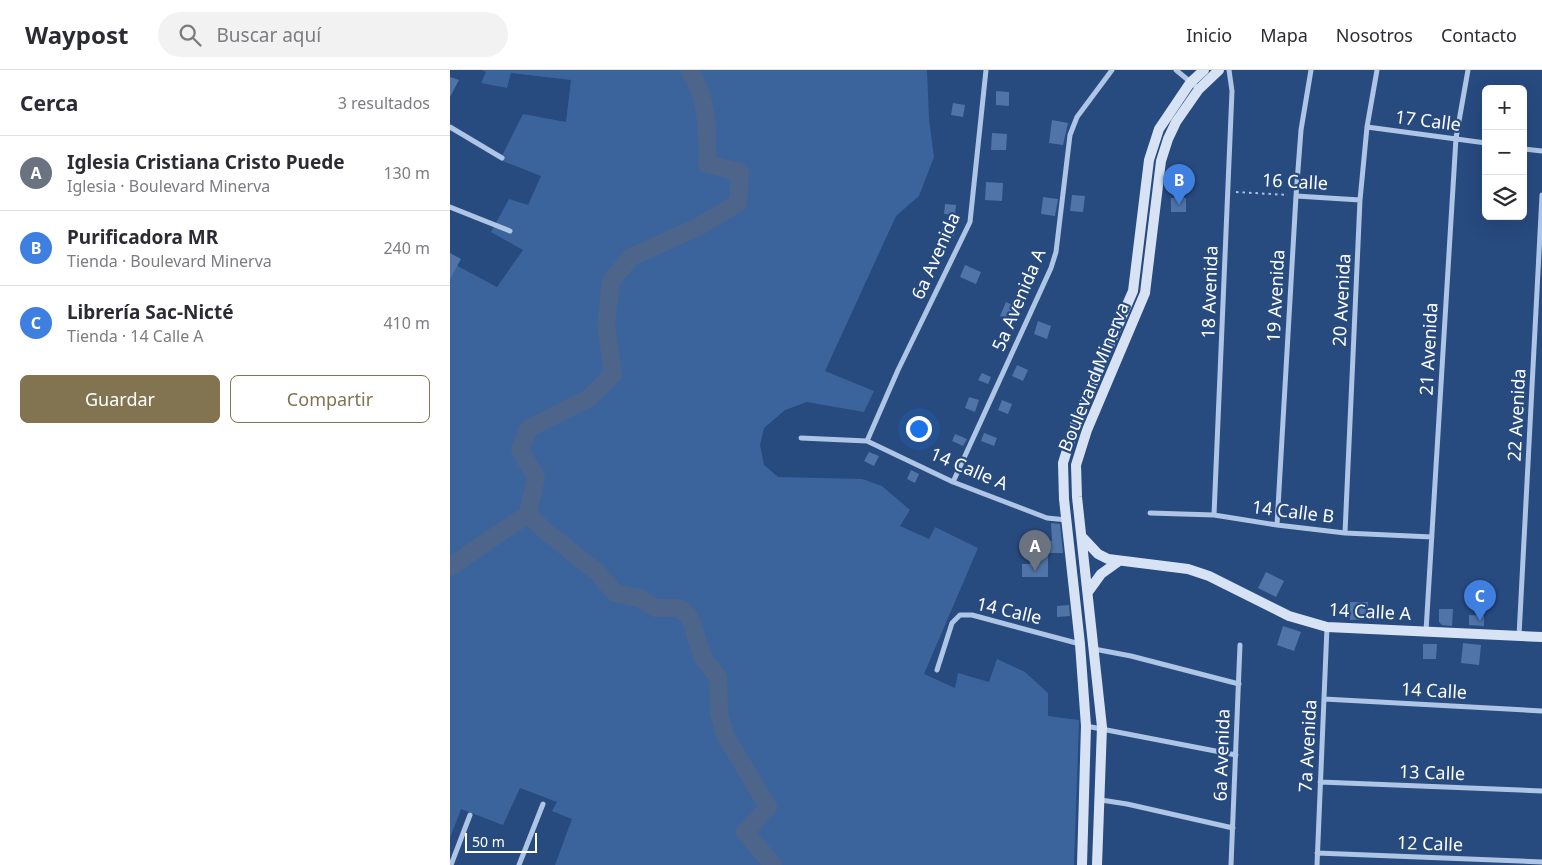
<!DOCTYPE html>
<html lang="es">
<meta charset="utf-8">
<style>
body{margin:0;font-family:"Noto Sans",sans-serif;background:#f2f2f3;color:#2b2b33}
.controls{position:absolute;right:15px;top:15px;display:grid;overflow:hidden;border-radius:8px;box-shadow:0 5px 20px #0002}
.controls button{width:45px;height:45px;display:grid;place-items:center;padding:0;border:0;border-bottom:1px solid #e1e1e2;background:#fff;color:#2b2b33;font:25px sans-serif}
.scale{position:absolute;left:15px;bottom:12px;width:72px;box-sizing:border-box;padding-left:5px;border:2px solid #fff;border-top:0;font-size:14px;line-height:18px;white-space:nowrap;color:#fff;-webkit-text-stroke:4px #274a7f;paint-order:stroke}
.you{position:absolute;left:468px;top:358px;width:18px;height:18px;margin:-12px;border:4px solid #fff;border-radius:50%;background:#1a73e8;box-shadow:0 0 0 8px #1a73e833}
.badge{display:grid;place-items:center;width:32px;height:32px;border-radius:50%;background:#827450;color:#fff;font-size:16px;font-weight:700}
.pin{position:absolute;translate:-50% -41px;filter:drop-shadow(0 1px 2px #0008)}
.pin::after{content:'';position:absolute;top:26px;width:18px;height:15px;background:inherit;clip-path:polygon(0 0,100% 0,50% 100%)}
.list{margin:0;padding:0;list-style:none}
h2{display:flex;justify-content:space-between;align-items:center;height:65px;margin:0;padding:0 20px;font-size:21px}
h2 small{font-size:16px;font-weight:400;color:#7c7c81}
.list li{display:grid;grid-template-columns:32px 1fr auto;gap:15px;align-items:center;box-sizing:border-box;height:75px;padding:0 20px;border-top:1px solid #e1e1e2}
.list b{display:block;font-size:19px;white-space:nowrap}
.list p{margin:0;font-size:16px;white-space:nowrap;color:#7c7c81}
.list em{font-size:16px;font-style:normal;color:#7c7c81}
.actions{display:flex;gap:10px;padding:15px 20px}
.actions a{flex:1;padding:11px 0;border:1px solid #827450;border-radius:8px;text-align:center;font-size:18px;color:#827450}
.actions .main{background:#827450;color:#fff}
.icon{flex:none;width:28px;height:28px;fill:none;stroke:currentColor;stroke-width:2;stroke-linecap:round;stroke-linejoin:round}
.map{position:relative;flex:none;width:1092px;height:795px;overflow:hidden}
header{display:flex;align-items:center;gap:30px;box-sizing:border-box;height:70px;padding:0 25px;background:#fff;border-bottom:1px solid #e1e1e2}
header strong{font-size:24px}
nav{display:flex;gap:28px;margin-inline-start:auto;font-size:18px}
.search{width:350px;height:45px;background:#f2f2f3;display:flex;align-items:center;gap:12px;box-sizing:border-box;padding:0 18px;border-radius:28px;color:#7c7c81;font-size:19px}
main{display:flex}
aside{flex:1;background:#fff}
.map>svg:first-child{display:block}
</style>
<header>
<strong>Waypost</strong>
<div class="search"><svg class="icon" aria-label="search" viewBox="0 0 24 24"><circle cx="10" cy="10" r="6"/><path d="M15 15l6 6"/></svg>Buscar aquí</div>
<nav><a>Inicio</a><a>Mapa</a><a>Nosotros</a><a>Contacto</a></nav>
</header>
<main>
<aside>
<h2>Cerca<small>3 resultados</small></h2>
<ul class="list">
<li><span class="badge" style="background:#6b7280">A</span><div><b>Iglesia Cristiana Cristo Puede</b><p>Iglesia · Boulevard Minerva</p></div><em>130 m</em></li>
<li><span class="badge" style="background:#3f7fe0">B</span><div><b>Purificadora MR</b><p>Tienda · Boulevard Minerva</p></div><em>240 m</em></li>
<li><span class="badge" style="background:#3f7fe0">C</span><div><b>Librería Sac-Nicté</b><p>Tienda · 14 Calle A</p></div><em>410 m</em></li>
</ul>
<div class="actions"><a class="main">Guardar</a><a>Compartir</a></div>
</aside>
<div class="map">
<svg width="1092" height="795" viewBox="0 0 1092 795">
<rect width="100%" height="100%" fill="#274a7f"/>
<!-- green -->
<path fill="#3c649c" d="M32 0H477L479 49 484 87 469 126 446 146 375 301 424 321 414 342 357 332 335 340 314 358 310 375 314 395 328 407 412 409 432 416 460 440 450 456 479 469 485 457 528 478 474 604 505 618 508 603 539 612 547 589 575 602 598 623V646L629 650 624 795H105L122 749 102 741 107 732 70 718 53 755 11 739 0 768V192L47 217 73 180 41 162 59 129 78 135 91 106 50 90 73 44 116 52 121 10 61 3 57 18 31 13 36 2Z"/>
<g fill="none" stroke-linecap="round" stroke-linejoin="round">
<!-- river -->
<path stroke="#4d658b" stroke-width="18" d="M239 0C258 27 258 62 257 94L290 102 288 133 246 158 181 187 161 211 156 254 163 304 139 328 78 359 70 380 86 407 78 444 94 460 147 502 165 523 189 528 206 538H230L240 548 253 588 268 607 269 643 275 665 318 737 295 762 323 795
M0 497 78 444"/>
</g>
<!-- building -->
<path fill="#5074a7" d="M0 7 9 10 0 27Z
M546 21 559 22V36L546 35Z
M503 33 515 35 513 47 501 45Z
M602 50 618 53 613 75 599 73Z
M542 63 557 64 556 80H541Z
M536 112 553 113 552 131 535 130Z
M622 125 635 126 633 142 620 141Z
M593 127 608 129 605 146 591 144Z
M721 128H736V142H721Z
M495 134 506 135 505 145 494 144Z
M493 157 505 163 501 171 489 165Z
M0 183 11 189 0 209Z
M515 195 531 202 526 214 510 207Z
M556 232 570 238 564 251 550 246Z
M588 251 601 256 597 269 584 264Z
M567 295 578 300 573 311 562 306Z
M532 303 541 307 538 314 528 310Z
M519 327 529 330 525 342 515 338Z
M552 330 562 334 558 344 548 340Z
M534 363 547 368 544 376 531 371Z
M505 364 517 369 513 376 502 371Z
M419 382 429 386 424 396 414 391Z
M461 400 469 404 465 413 457 409Z
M601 453 610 454 613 483H598V507H572V494H587V471H602Z
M816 502 834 511 826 527 808 518Z
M900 532H918V549L900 550Z
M619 535 620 546 607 547V536Z
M989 539H1003L1002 556 992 555 989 552Z
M1019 545 1034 546V556L1019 555Z
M833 556 851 562 844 581 827 575Z
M1013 573 1031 575 1029 595 1011 593Z
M973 574H987L986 589H973Z"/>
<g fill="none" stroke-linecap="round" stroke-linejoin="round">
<!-- path -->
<path stroke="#aec5e5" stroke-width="2" stroke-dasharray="2.5 4" stroke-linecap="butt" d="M786 122 838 125"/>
<!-- street -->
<path stroke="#aec5e5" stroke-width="5" d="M726 0 749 19
M0 57 52 88
M917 57 1036 73
M1073 79 1092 81
M846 126 910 130
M0 137 60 161
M351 368 417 371 503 412 597 448 617 450
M417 371 448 300 520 152 536 0
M503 412 601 198 606 182 620 65 627 47 662 0
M700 443 764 445 827 455 895 463 982 467
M764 445 782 21 779 0
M827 455 846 126 851 60 861 0
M895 463 910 130 917 57 927 0
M976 561 1006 68 1018 0
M1069 566 1092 125
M644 579 681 586 789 614
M487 600 502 553 510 545H522L630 574
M874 629 1092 641
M636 656 786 685
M870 712 1092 721
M651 730 677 734 783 758
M867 783 1092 792
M1 795 20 745
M69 795 93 734
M781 795 790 575
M867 795 877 557"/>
<!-- secondary -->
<path stroke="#d7e3f5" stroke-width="10" d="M633 468 648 484 658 489 738 499 759 506 839 546 877 557 1092 567
M638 522 651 504 669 491
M632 795 636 656 630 574 614 429 613 393 625 354 683 221 699 90 709 59 740 13 754 0
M647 795 652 657 627 427 626 395 637 360 695 223 711 91 718 69 726 52 749 19 769 0"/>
</g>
<g text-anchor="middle" stroke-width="4.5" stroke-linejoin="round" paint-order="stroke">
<!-- street labels -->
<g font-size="18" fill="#fff" stroke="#274a7f">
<text transform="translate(978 51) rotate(7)" y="6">17 Calle</text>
<text transform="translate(845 112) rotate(3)" y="6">16 Calle</text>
<text transform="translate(486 186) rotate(-66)" y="6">6a Avenida</text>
<text transform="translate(760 222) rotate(-88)" y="6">18 Avenida</text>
<text transform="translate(826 226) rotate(-87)" y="6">19 Avenida</text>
<text transform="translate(569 230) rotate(-67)" y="6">5a Avenida A</text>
<text transform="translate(892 230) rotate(-87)" y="6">20 Avenida</text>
<text transform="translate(979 279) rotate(-87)" y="6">21 Avenida</text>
<text transform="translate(644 307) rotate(-68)" y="6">Boulevard Minerva</text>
<text transform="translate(1067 345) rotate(-87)" y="6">22 Avenida</text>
<text transform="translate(519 399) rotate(23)" y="6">14 Calle A</text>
<text transform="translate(843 442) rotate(7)" y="6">14 Calle B</text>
<text transform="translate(559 541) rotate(13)" y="6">14 Calle</text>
<text transform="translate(920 542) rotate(3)" y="6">14 Calle A</text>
<text transform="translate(984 621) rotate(3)" y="6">14 Calle</text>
<text transform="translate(858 676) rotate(-87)" y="6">7a Avenida</text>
<text transform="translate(772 685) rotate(-88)" y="6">6a Avenida</text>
<text transform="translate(982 703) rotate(2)" y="6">13 Calle</text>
<text transform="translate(980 774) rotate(2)" y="6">12 Calle</text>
</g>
</g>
</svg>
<div class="controls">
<button>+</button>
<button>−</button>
<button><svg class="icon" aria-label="layers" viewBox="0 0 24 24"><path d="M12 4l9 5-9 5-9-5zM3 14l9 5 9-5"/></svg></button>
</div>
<div class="scale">50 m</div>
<div class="you"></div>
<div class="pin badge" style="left:585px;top:501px;background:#6b7280">A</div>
<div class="pin badge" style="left:729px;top:135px;background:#3f7fe0">B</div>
<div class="pin badge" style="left:1030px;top:551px;background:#3f7fe0">C</div>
</div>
</main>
